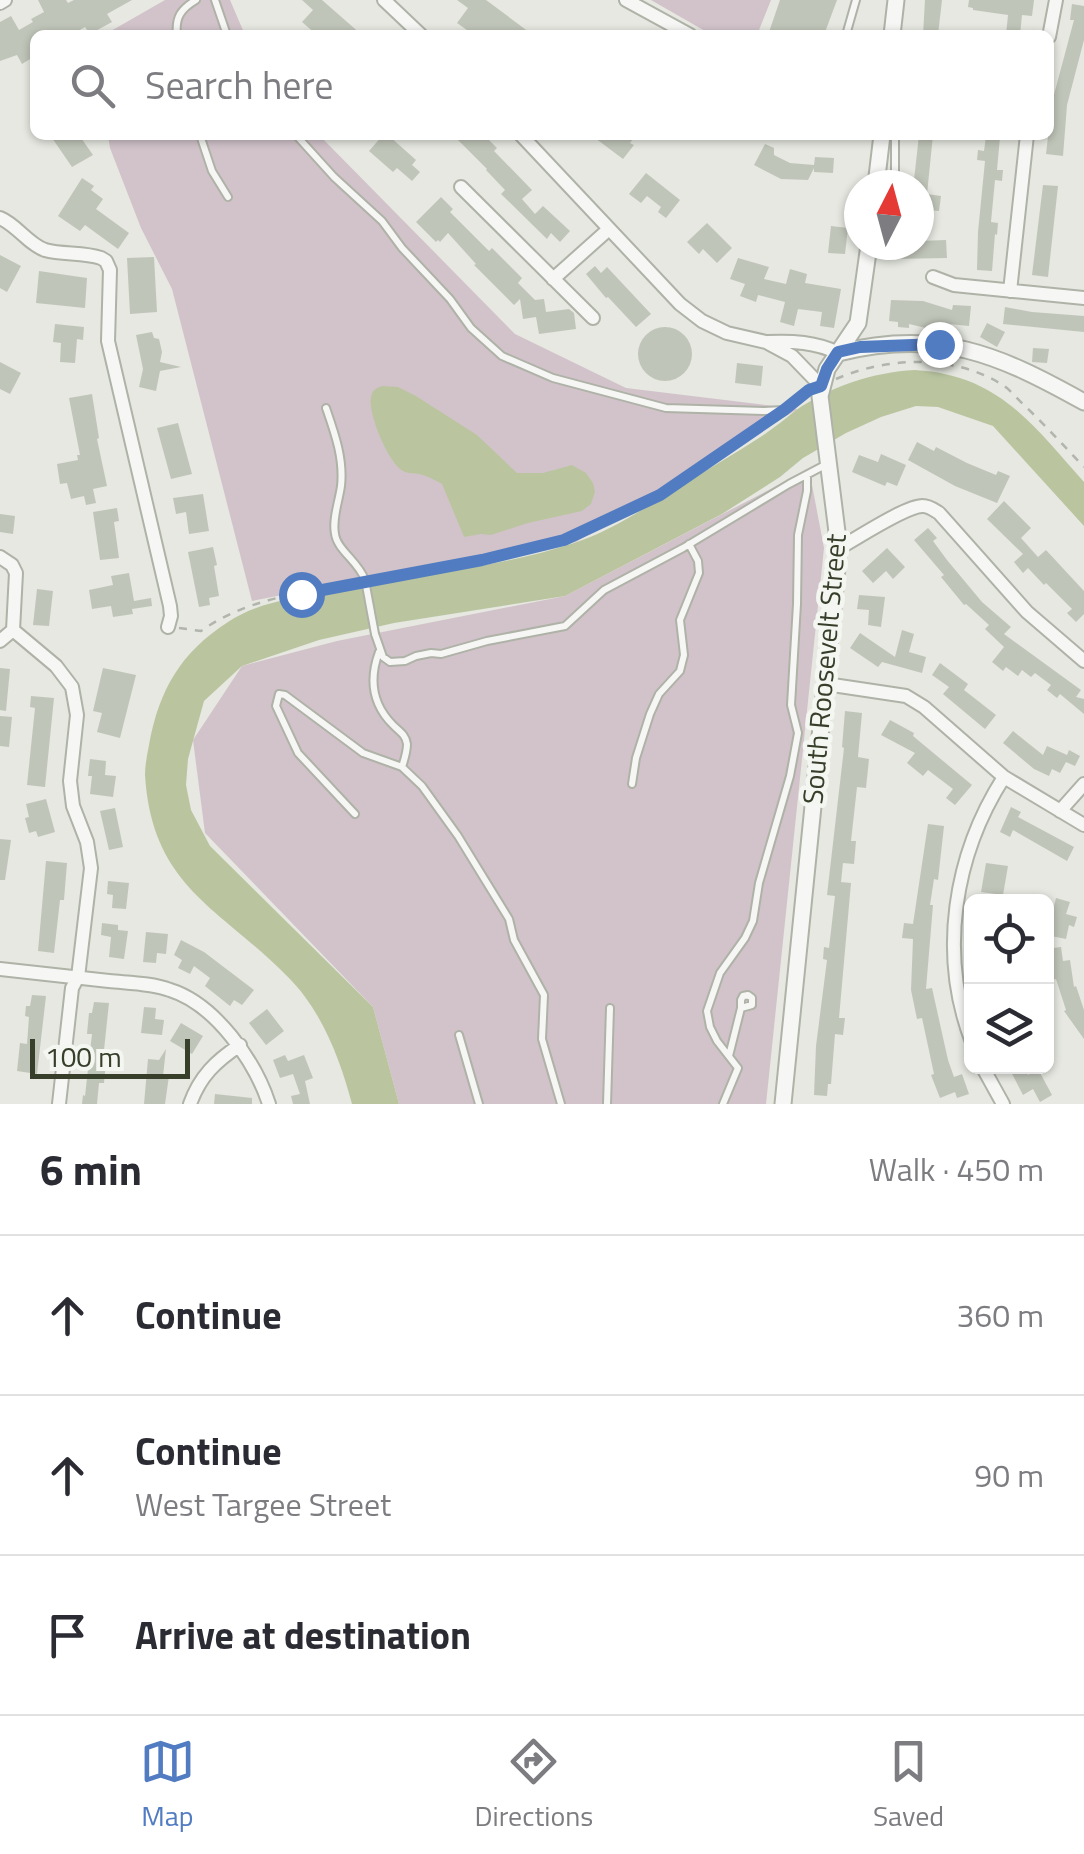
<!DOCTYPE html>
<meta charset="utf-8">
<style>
body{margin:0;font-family:"Titillium Web",sans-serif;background:#f2f2f3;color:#2b2b33}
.controls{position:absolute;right:30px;bottom:30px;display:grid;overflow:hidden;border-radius:15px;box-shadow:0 2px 8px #0004}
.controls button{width:90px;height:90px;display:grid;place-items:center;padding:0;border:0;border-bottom:2px solid #e1e1e2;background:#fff;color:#2b2b33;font:50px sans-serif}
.compass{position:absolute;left:844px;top:170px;width:90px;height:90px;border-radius:50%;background:#fff;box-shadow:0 2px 8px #0004;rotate:6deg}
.scale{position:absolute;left:30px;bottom:25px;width:160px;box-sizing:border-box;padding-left:10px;border:5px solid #373f2b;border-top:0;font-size:28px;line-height:35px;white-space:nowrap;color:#373f2b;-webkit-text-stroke:8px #f4f6f1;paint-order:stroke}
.stop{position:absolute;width:30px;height:30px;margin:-22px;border:8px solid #527cc2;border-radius:50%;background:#fff}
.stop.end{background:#527cc2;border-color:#fff;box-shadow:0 2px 10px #0008}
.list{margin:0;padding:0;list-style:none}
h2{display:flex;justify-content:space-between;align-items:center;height:130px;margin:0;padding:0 40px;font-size:42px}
h2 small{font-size:32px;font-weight:400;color:#7c7c81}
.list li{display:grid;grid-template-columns:65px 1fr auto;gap:30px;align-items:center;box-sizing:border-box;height:160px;padding:0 40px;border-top:2px solid #e1e1e2}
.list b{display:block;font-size:38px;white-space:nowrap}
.list p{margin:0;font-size:32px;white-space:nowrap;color:#7c7c81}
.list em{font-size:32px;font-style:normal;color:#7c7c81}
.icon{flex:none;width:55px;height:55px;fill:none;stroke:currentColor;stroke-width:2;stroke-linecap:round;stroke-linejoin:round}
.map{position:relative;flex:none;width:1084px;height:1104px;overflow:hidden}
.search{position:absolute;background:#fff;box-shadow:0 2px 8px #0004;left:30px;right:30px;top:30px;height:110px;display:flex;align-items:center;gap:25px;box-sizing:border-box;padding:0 35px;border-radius:15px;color:#7c7c81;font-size:38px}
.sheet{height:610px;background:#fff}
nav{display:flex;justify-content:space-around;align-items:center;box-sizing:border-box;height:140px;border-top:2px solid #e1e1e2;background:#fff;font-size:28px;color:#7c7c81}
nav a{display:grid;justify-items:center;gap:5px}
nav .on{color:#527cc2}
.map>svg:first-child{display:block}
</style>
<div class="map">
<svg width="1084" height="1104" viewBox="0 0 1084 1104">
<rect width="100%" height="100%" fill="#e6e8e1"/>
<!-- green -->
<path fill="#d2c3ca" d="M165 0H230L245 35H104Z
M651 0H771L757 35H712Z
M108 135H319L515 334 626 388 798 409 576 542 461 565 339 584 252 601 172 289 141 228 110 148Z
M809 469 824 548 766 1104H399L373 1007 205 833 193 740 242 666 337 641 565 596Z"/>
<!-- water -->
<path fill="#bac5a0" d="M915 370C999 375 1032 424 1084 482V526L993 426 938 407 916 406 881 417 846 433 803 458 780 477 722 514 565 596 394 623 319 640 242 666 204 701 188 759 186 785 191 810 210 846 373 1007 399 1104H352C340 1059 322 1011 288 977 219 907 152 887 145 775 145 765 147 755 149 745 159 690 181 652 228 622 258 602 294 598 329 592 410 575 495 569 574 543 609 532 643 509 674 490 704 471 735 454 765 434 775 427 785 419 795 411 829 387 873 372 915 370Z
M382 386 398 387 416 396 477 435 517 473H543L572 465 586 473 593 483 595 492 591 504 582 511 528 523 491 535 481 534 464 537 442 484C435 480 427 476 419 474 414 473 408 474 403 471 389 465 367 412 371 397 373 389 375 389 382 386Z"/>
<!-- building -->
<path fill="#c0c5b9" d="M38 0H66L68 3 74 0H132L107 14 112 22 90 34 85 27 71 35H35V56L22 64 17 55 0 61V22L11 16 19 30 33 22 31 19 44 12Z
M302 0H322L362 35H317L302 22 313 10Z
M457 0H486L533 35H474L457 23 468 8Z
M780 0H837L824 35H768Z
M925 0H942L938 35H923Z
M969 0H1034L1032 16 1022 15 1020 35H1006L1008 15 973 10V8L968 7Z
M1072 4 1084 6V40L1067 105 1063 156 1046 154 1052 102 1074 20H1070Z
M50 135H79L93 155 72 167Z
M383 135H388L416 160 412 165 420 172 412 181 397 168 393 172 369 151Z
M461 135H484L497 148 494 151 532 190 522 199 535 214 543 206 570 231 560 242 551 233 547 239 501 194 505 190 486 170 487 169 457 139Z
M591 135H636L630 143 634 145 623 159Z
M919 135H933L927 194 941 196 939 211 928 210 927 222 919 221V181L914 180Z
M986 136 1000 137 997 170H1003L1002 181 995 180 991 222 998 223 997 235 995 234 992 271 977 270 978 232 985 161 977 160 978 150 984 151Z
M765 144 774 148V155L790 163 814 165 815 157 834 158 833 173 814 172V168L808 180 781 179 754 165Z
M646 173 680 200 666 218 658 212 661 207 647 196 641 203 629 194Z
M82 178 94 186 91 190 103 199 96 209 129 233 118 249 85 225 80 231 58 216Z
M1043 185 1058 186 1048 277 1032 275Z
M441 197 453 209 450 212 489 251 492 248 522 278 518 283 535 300 544 299 546 312 569 309 574 313 576 329 539 334 536 317 523 319 520 299 514 305 474 265 476 264 448 233 440 242 438 240 436 242 416 222Z
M707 223 732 248 717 263 703 249 699 254 687 242Z
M831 226 848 228 845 254 828 253Z
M946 240 947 258 893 259V248H899V245H919V241Z
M0 255 21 266 7 292 0 288Z
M154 257 157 312 130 314 127 258Z
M738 258 769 267 764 279 786 284 790 269 807 274 805 283 841 289 834 328 820 326 822 312 798 309 794 326 780 322 785 302 758 295 756 302 740 296 745 284 730 279Z
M595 266 601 273 607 267 651 314 636 327 608 297 606 298 586 274Z
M39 271 87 278 85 308 36 303Z
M891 300 923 301 952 310 953 305 971 306 969 326 939 323 938 327 931 325 930 329 909 324V328L898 327V322L889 321Z
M1005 307 1032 312 1084 316V332L1003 324Z
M987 323 1005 332 997 347 980 337Z
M55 324 84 327 83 340 77 339 75 363 60 362 61 343 53 342Z
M638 354a27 27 0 1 1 54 0a27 27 0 1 1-54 0Z
M152 332 154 338 159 339 162 352 160 362 181 367 160 371 156 391 139 387 143 369 136 335Z
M1033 348 1049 349 1047 363 1032 362Z
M0 362 21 373 10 394 0 389Z
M737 363 763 366 761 386 735 383Z
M92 394 99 438 97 439 107 486 93 489 96 503 86 505 84 496 71 499 67 483 60 484 57 464 78 460 77 455H80L69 398Z
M178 423 192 474 171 479 157 428Z
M917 442 934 451 936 447 967 463 996 475 998 471 1010 476 997 503 955 486 908 460Z
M881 454 906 465 897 486 887 482 885 486 852 472 859 455 878 462Z
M203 494 209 531 189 534 186 512 176 514 173 498Z
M1004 501 1031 528 1021 538 1038 557 1046 550 1084 591V614L1076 622 1067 613 1072 609 1046 583 1044 585 1028 568 1023 573 1014 562 1023 554 987 519Z
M117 508 119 521 114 522 119 558 100 560 93 512Z
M0 514 15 516 13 534 0 532Z
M928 528 937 538 933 541 947 560 982 602 1011 627 1004 634 1081 690 1076 697 1084 699V714L1060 694 1057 698 1047 690 1051 685 1035 673 1031 677 1022 670 1018 676 1006 667 1003 671 992 662 1004 647 985 629 989 625 966 604 964 605 941 577 944 575 914 540Z
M213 547 217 565 214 566 219 596 209 598 210 605 199 607 188 552Z
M887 548 905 567 893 579 886 571 873 583 862 571Z
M129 573 134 601 151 598 152 606 132 609 133 614 113 617 111 606 92 609 89 590 113 585 111 576Z
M37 589 53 591 49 626 33 625Z
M859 595 885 597 881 627 868 625 869 610 857 609Z
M902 630 914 634 909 652 926 657 922 673 882 662 878 667 850 648 860 633 895 657Z
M940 663 968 684 964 690 996 715 985 729 943 694 949 687 932 675Z
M0 668 10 669 6 711 0 710Z
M103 668 136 675 120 738 97 732 102 713 93 711Z
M31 696 54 698 45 787 27 785 35 708 30 707Z
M845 711 862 713 858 757 869 759 866 788 857 787 851 841H856L854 864 843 863 841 882 851 883 839 1018H845L843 1035 835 1034 831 1084H828L827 1096 814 1095 816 1046 827 960 823 959 824 947 829 948 835 896 827 895 844 748 842 747Z
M0 716 12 717 9 747 0 746Z
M890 720 914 733 913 736 972 785 955 805 946 798 953 789 928 770 923 776 907 763 915 753 881 735Z
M1013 731 1043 755 1047 746 1067 755 1069 750 1080 756 1075 766 1066 762 1060 773 1052 769 1049 776 1034 769 1003 743Z
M90 759 106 761 105 775 116 776 113 797 90 794 92 776H88Z
M46 799 55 832 38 837 36 831 29 833 25 818 29 817 26 804Z
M1011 807 1021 812 1018 817 1074 847 1067 861 1013 830 1010 837 1000 832Z
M115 808 123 847 109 850 100 811Z
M928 824 944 826 938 880 934 879 930 905H933L926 989 932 988 948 1060 954 1077 962 1074 969 1094 957 1098 955 1092 940 1098 931 1075 934 1074 922 1018 917 1019 911 990 913 939 902 938 904 923 913 924Z
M0 839 11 840 5 880H0Z
M46 861 67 863 64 900H60L54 953 38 951Z
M986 863 1008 866 1003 895 981 892Z
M108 881 129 883 126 909 112 908 113 895 107 894Z
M1056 898 1070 902 1066 914 1077 917 1074 927 1069 925 1066 939 1046 935V912L1052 914Z
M102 923 118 925V930L128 931 124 959 109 957 111 937 101 935Z
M146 932 168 934 166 954 157 953 156 963 143 962Z
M181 940 204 952 254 990 242 1005 234 1000 230 1006 205 986 210 978 194 966 190 974 178 968 182 960 174 955Z
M1061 947 1063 961 1070 960 1074 987 1076 986 1084 1010V1039L1064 1011 1066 1010 1056 979 1050 980 1046 949Z
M32 995 46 996 37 1074 17 1071 20 1043 27 1044 29 1017 25 1016 26 1006H30Z
M94 1002 109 1003 104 1050H107L104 1083H99L97 1104H82L83 1095 85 1096 92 1034H87L89 1013H92Z
M144 1007 156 1008 155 1019 164 1020 162 1035 141 1033Z
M267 1009 284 1031 266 1045 249 1023Z
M181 1023 203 1036 192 1054 170 1041Z
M166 1049 163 1076H169L165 1104H144L148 1059 159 1060Z
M285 1055 288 1061 304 1055 313 1078 305 1081 310 1104H293L291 1096 300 1094 293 1074 280 1078 273 1060Z
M1008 1066H1024L1028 1075 1038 1069 1052 1095 1040 1102 1033 1089 1023 1095Z
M215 1094 252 1098V1104H214Z"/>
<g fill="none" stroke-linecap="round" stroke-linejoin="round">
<defs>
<path id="service" d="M215 0 227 35
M177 35C175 17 181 9 196 0
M846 35 856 0
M200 135 212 171 228 197
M296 135 334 177 382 221 402 248 450 299 471 328 502 356 553 378 666 408 764 411 784 410 809 390 820 386
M895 185V135
M326 408C335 434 344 459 341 486 339 501 332 519 335 534 337 550 359 562 365 580
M375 634 383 657 390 662 405 661 416 656 431 653 441 654 487 641 565 626 604 590 683 548 789 484 827 464
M402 767 422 786 458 836 509 919 514 940 544 995 542 1039 561 1104
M632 784 636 758 650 714 659 694 680 671 684 655 680 620 699 573 698 561 689 544
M355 814 298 753 276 706 279 694 285 695 363 753 402 767C404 761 407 751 407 744 406 735 399 731 393 725 372 704 369 679 379 652
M459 1035 479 1104
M729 1056 741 1008 752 1005V998L748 995 743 996 741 1000V1008
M607 1104 610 1008
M723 1104 738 1068 717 1041 710 1027 707 1011 720 973 745 938 753 921 759 883 790 776 798 733 791 705 797 604 798 535 807 491V475"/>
<path id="minor" d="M384 0 421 35
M626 0 690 35
M0 3 5 0
M1049 37 1056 0
M521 135 680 304 702 321 727 333 766 342 792 356 821 386
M461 187 593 318
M0 218C17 225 28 244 45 250 63 255 83 252 101 258L106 261 110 270 108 341 170 606 171 616 168 627
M933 277 954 285 1084 298
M553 279 609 229
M1010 291 1027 135
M768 342C792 341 816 342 838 353
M839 548C856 539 907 505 923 506 929 506 934 510 939 513L1027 612 1084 661
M0 557 12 565 16 573 13 630 56 666 72 687 77 715 70 781 73 806 87 842 91 868 78 977 72 988 59 1104
M0 641 13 630
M826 684 906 696 924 707 1004 777 1084 825
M1060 811 1084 784
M0 969C36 973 72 977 109 981 129 983 151 983 170 990 215 1004 255 1061 269 1104
M972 1042C938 954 954 855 1004 777
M982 1066 1003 1104
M190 1104C200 1076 216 1061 240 1045"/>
<path id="tertiary" d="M892 35 896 0
M876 185 882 135
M838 353C939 328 998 354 1084 402
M783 1104 839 548 820 396 827 369 858 323 869 245"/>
</defs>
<!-- service casing -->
<use href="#service" stroke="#aeb2a7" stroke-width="10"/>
<!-- minor casing -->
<use href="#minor" stroke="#aeb2a7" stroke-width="16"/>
<!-- tertiary casing -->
<use href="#tertiary" stroke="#aeb2a7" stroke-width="19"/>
<!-- path -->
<path stroke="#b1b5ac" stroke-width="2.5" stroke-dasharray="8 8" stroke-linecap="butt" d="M836 379C886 357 953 354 1001 384 1010 389 1017 399 1024 405 1045 425 1064 446 1084 467
M374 578 482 560 564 540 660 495 769 420
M179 628 201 631C247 598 303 593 357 582"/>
<!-- service -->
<use href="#service" stroke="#f6f7f4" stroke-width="6"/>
<!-- minor -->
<use href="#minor" stroke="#f6f7f4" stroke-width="12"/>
<!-- tertiary -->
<use href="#tertiary" stroke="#f6f7f4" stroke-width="15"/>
<defs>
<path id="service-bridge" d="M365 580 375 634"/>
</defs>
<!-- service-bridge casing -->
<use href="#service-bridge" stroke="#aeb2a7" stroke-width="10" stroke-linecap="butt"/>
<!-- service-bridge -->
<use href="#service-bridge" stroke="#f6f7f4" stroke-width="6"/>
</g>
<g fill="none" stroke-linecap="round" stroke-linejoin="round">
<!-- route -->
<path stroke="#527cc2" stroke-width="12" d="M301 594 482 560 564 540 660 495 784 410 809 390 821 386 827 369 838 352 860 347 939 344"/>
</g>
<g text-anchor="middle" stroke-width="9" stroke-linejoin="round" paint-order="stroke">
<!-- street labels -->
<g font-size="28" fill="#373f2b" stroke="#f4f6f1">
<text transform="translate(824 669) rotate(-85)" y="10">South Roosevelt Street</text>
</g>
</g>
</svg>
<div class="controls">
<button><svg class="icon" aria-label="locate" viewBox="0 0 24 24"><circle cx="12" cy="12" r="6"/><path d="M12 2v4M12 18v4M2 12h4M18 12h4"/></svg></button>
<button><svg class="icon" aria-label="layers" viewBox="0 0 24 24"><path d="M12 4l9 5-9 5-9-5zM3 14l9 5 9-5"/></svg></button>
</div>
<svg class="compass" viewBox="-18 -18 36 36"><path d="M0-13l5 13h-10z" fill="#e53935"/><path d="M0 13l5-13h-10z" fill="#7c7c81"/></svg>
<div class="scale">100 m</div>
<div class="stop" style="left:301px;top:594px"></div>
<div class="stop end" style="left:939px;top:344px"></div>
<div class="search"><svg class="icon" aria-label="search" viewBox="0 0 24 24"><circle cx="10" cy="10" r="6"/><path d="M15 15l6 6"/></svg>Search here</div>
</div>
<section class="sheet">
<h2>6 min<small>Walk · 450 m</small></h2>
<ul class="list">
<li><svg class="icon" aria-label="ahead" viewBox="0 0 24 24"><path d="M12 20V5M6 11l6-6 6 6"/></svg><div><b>Continue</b></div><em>360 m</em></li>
<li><svg class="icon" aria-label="ahead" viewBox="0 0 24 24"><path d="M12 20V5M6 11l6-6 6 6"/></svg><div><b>Continue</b><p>West Targee Street</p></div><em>90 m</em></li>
<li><svg class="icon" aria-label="arrive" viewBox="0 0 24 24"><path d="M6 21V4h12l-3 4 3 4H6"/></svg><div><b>Arrive at destination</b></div></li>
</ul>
</section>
<nav>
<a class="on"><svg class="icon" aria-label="map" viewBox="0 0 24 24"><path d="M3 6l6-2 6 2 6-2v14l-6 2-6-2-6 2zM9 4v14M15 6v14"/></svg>Map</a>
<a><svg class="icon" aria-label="directions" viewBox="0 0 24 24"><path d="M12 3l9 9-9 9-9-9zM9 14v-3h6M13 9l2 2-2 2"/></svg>Directions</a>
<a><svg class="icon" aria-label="saved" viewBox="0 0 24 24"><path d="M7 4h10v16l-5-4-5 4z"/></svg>Saved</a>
</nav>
